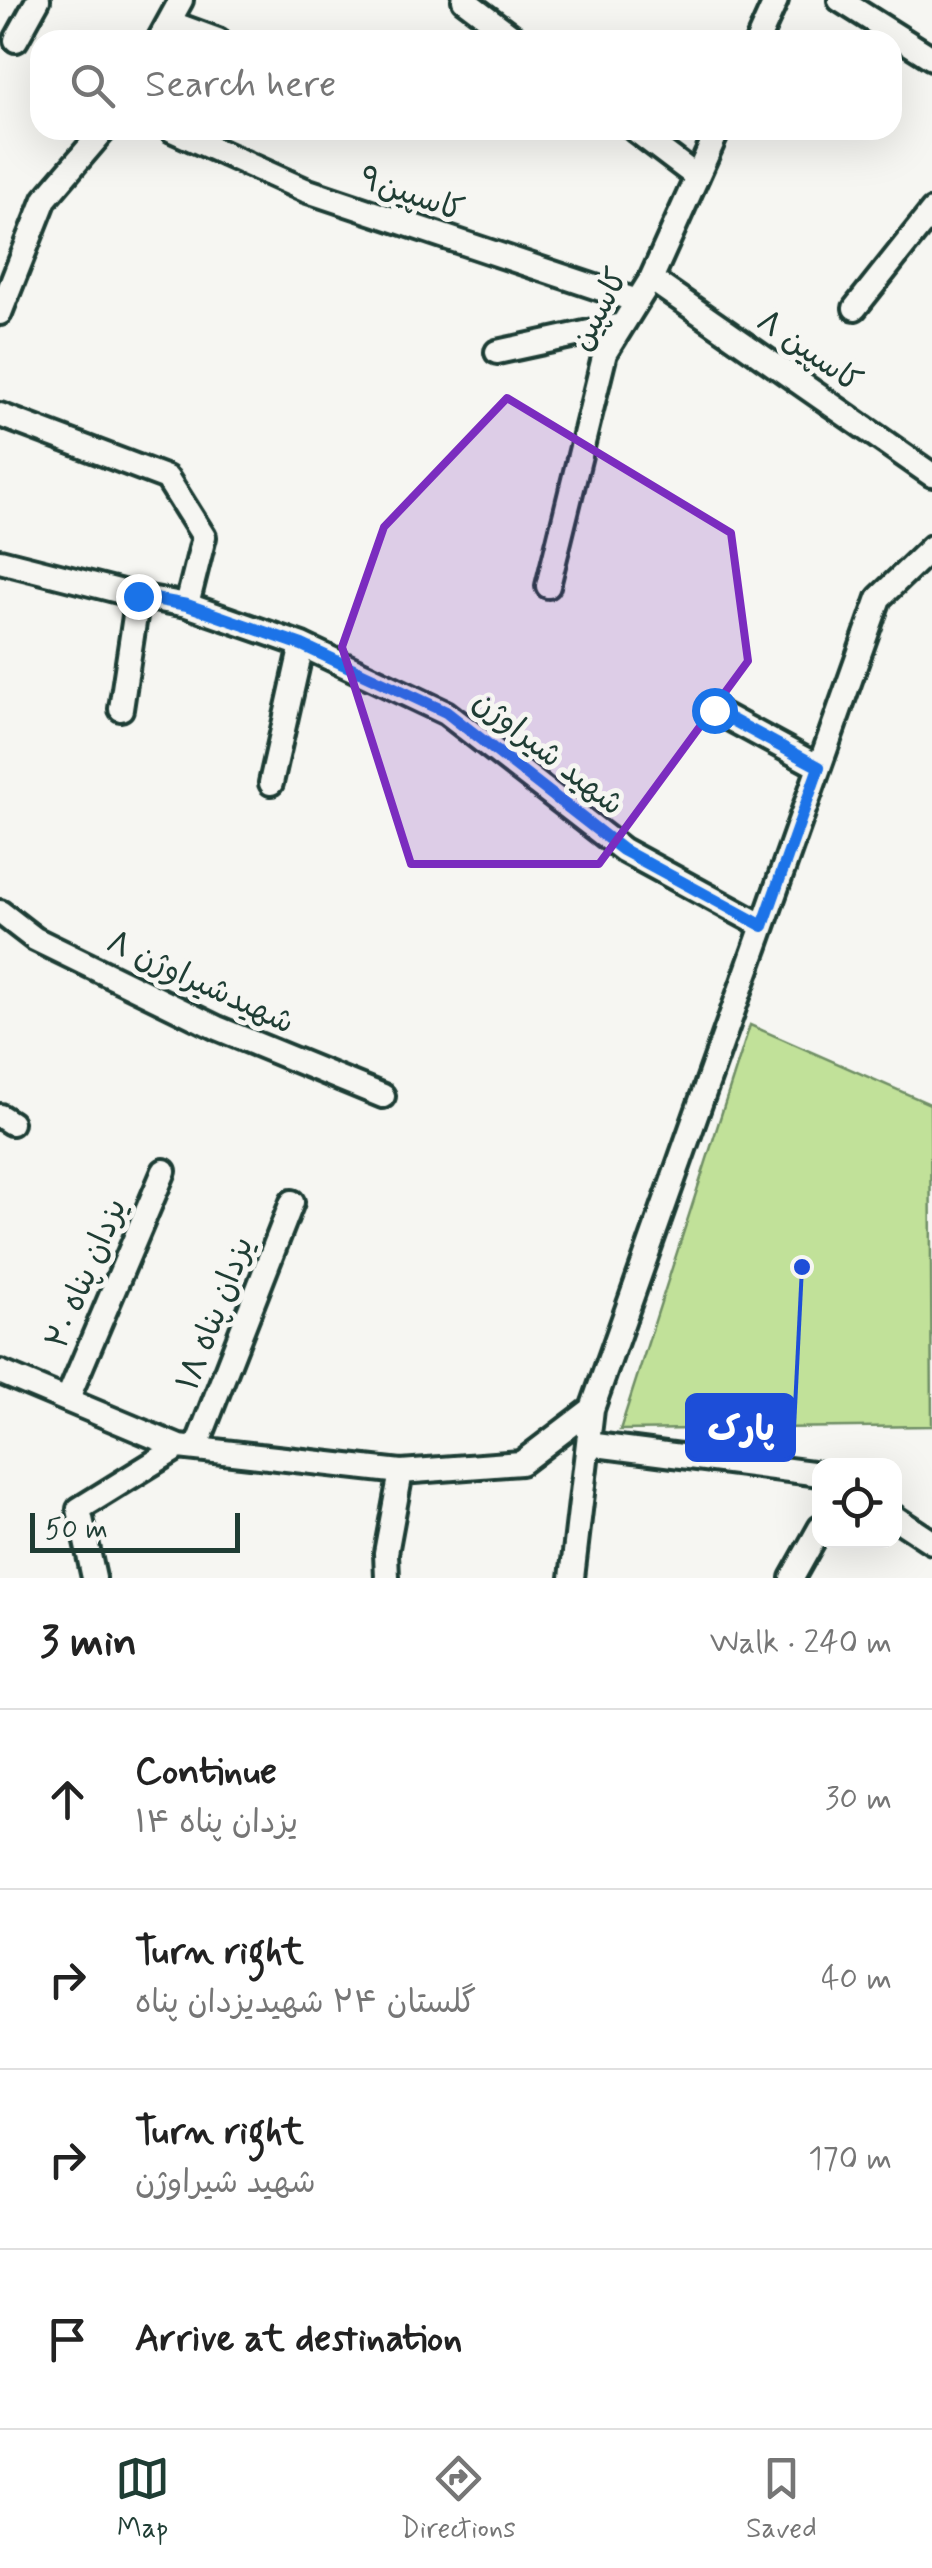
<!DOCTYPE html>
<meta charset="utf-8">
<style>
body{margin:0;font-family:Mynerve,"Playpen Sans Arabic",sans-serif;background:#f2f2f2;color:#222}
.controls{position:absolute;right:30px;bottom:30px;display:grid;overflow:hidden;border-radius:20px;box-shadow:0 10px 40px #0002}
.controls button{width:90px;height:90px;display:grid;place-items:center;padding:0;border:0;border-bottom:2px solid #e0e0e0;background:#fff;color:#222;font:50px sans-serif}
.scale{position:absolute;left:30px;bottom:25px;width:210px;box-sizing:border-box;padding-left:10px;border:5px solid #1f3d34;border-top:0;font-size:28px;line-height:35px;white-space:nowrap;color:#1f3d34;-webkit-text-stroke:8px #f6f6f2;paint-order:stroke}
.stop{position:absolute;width:30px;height:30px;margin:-22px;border:8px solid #1a73e8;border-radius:50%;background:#fff}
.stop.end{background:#1a73e8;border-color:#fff;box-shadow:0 2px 10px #0008}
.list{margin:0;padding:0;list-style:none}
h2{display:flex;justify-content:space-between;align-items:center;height:130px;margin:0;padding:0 40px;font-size:42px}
h2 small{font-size:32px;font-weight:400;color:#767676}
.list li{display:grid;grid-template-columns:65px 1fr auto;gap:30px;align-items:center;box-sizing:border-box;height:180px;padding:0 40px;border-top:2px solid #e0e0e0}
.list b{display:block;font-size:38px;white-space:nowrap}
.list p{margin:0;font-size:32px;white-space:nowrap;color:#767676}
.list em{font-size:32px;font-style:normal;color:#767676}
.icon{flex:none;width:55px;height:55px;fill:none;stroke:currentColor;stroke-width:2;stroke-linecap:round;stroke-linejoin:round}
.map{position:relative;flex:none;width:932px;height:1578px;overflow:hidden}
.search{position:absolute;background:#fff;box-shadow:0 10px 40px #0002;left:30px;right:30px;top:30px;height:110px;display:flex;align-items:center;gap:25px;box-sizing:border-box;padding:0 35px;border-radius:30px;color:#767676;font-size:38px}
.sheet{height:850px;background:#fff}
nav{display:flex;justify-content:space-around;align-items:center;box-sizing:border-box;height:140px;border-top:2px solid #e0e0e0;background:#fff;font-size:28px;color:#767676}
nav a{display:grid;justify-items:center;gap:5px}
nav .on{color:#1f3d34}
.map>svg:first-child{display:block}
</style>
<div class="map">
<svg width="932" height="1578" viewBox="0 0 932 1578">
<rect width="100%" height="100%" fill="#f6f6f2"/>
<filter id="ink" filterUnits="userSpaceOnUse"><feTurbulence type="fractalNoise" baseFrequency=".01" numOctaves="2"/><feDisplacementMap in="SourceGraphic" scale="20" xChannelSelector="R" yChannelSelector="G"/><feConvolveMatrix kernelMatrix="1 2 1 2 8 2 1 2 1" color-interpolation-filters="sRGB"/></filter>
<g filter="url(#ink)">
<!-- green -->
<path fill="#c1e199" stroke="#708f66" stroke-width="2.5" d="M750 1025 930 1104 932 1426 620 1430Z"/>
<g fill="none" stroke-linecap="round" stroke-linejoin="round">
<defs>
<path id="street" d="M464 0 517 40
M840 0 932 58
M169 22 218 40
M16 40 38 0
M159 40 181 0
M758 40 776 0
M172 130 305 190 637 301
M635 130 697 177
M651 279 932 475
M855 308 932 211
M0 313 45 199 104 130
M497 352 622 325
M0 415 167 478 204 537 187 605
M0 561 138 596 187 605 302 645 446 713 623 850 763 926
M548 586 605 353 651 279 718 130
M121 709 138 596
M714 710 819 767
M271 783 302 645
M0 912 35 939 217 1028 383 1096
M0 1116 11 1123
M0 1372 179 1447 401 1472 521 1463 592 1409
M67 1400 164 1171
M588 1444 820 1474
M196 1448 292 1202
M894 1517 932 1542
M94 1578 79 1509 179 1447
M387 1578 386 1553 401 1472
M572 1578 592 1409 879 598 932 547
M792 1578 820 1528"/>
</defs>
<!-- street casing -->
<use href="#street" stroke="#1f3d34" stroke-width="30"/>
<!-- street -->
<use href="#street" stroke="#f6f6f2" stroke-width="22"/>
</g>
</g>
<g fill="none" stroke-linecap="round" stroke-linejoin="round" filter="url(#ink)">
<!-- route -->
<path stroke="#1a73e8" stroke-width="12" d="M138 596 187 605 302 645 446 712 623 850 763 926 819 767 714 710"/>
</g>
<!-- marked area -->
<path fill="#7b2cbf" fill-opacity="0.2" stroke="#7b2cbf" stroke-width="8" stroke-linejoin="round" d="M507 398 731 533 748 661 599 864H411L342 647 384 527Z"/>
<g text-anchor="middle" stroke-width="10" stroke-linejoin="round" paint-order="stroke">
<!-- street labels -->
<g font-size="32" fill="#1f3d34" stroke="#f6f6f2">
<text transform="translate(412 193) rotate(19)" y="11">کاسپین۹</text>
<text transform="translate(598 309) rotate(-62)" y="11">کاسپین</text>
<text transform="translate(810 350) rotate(35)" y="11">کاسپین ۸</text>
<text transform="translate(549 752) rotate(38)" y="11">شهید شیراوژن</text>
<text transform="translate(201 981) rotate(25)" y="11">شهیدشیراوژن ۸</text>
<text transform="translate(85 1273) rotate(-67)" y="11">یزدان پناه ۲۰</text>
<text transform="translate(214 1313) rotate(-69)" y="11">یزدان پناه ۱۸</text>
</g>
</g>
<!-- callouts -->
<path fill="none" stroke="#1d4ed8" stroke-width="4" d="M802 1267L794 1428"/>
<circle fill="#1d4ed8" stroke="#f6f6f2" stroke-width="4" cx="802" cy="1267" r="10"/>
<rect fill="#1d4ed8" stroke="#1d4ed8" stroke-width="4" x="687" y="1395" width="107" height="65" rx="10"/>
<g font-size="35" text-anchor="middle" font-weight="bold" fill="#fff">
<text x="741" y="1440">پارک</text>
</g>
</svg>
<div class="controls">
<button><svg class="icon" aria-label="locate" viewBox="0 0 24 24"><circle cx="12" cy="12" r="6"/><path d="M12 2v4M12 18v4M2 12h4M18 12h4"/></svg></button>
</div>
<div class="scale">50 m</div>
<div class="stop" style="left:714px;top:710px"></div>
<div class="stop end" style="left:138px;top:596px"></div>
<div class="search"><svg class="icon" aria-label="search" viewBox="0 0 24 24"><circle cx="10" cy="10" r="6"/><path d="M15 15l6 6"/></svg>Search here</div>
</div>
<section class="sheet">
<h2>3 min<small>Walk · 240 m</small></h2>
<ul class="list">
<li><svg class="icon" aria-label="ahead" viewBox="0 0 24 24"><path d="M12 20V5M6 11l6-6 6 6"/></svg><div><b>Continue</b><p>یزدان پناه ۱۴</p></div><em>30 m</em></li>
<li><svg class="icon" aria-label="right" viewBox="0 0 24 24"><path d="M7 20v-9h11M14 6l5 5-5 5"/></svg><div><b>Turn right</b><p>گلستان ۲۴ شهیدیزدان پناه</p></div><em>40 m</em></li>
<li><svg class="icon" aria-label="right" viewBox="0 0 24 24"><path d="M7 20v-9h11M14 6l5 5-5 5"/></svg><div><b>Turn right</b><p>شهید شیراوژن</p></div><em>170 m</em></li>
<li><svg class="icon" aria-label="arrive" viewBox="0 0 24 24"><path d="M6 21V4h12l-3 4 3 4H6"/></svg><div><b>Arrive at destination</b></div></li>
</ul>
</section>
<nav>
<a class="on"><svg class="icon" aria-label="map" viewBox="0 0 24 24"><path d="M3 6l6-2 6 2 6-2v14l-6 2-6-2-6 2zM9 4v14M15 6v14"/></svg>Map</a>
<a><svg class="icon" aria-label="directions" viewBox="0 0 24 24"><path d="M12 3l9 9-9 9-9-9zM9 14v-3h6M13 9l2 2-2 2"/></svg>Directions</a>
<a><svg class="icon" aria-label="saved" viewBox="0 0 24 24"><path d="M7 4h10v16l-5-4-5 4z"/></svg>Saved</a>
</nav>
